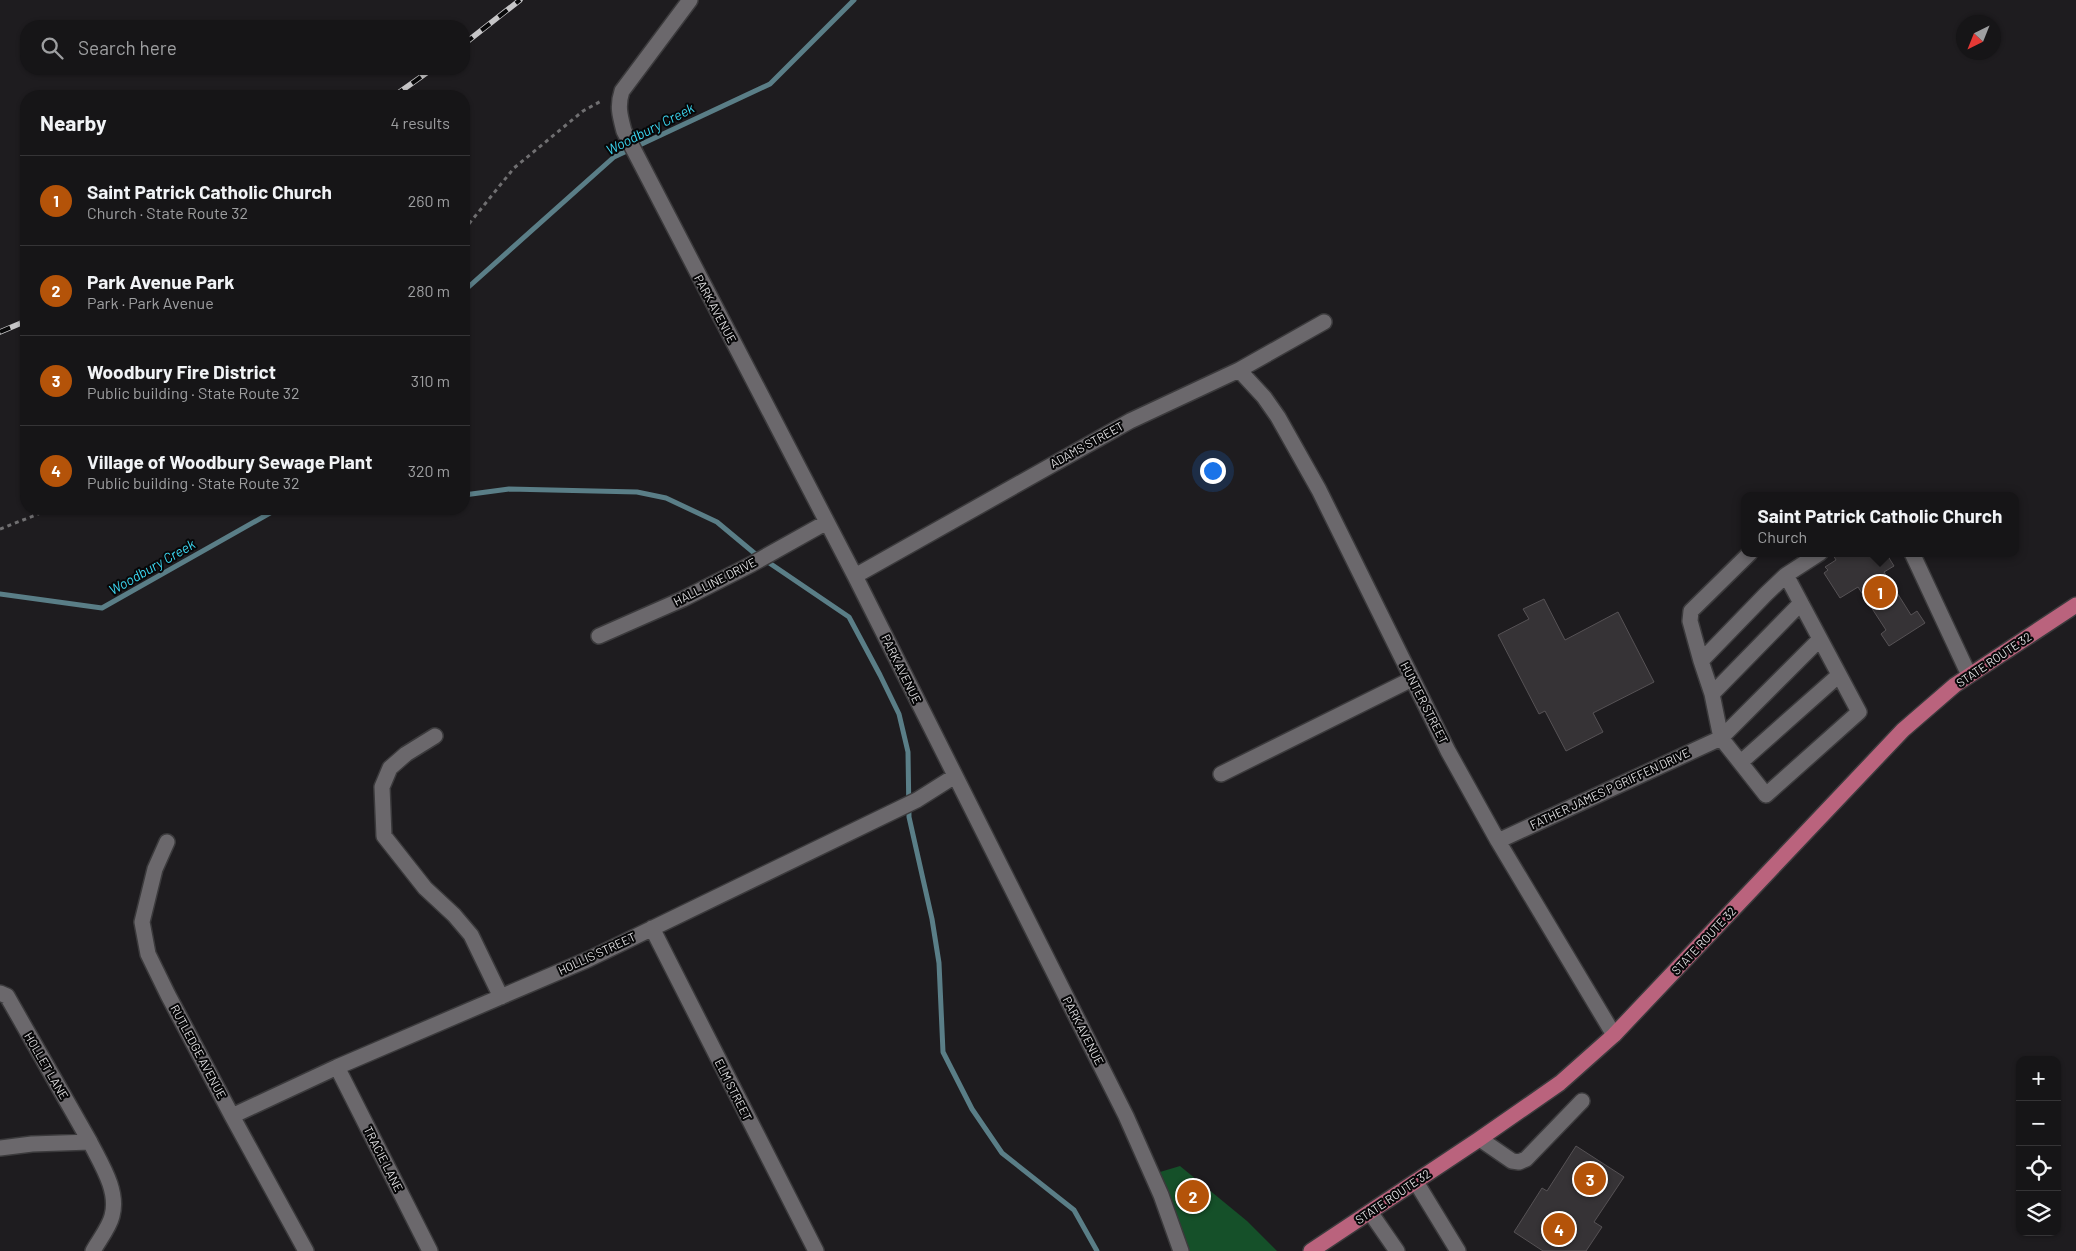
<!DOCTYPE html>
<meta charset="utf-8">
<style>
body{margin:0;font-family:Barlow,sans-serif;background:#232224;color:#f1f3f6}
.controls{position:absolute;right:15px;bottom:15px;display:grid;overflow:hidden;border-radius:10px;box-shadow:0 1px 4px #0004}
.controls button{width:45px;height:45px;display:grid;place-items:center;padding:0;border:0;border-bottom:1px solid #353436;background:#161517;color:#f1f3f6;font:25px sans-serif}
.compass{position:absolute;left:1956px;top:15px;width:45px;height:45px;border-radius:50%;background:#161517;box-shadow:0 1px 4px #0004;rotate:223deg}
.you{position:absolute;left:1212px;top:470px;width:18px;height:18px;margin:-12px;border:4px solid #fff;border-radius:50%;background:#1a73e8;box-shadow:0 0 0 8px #1a73e833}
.badge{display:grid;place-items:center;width:32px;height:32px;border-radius:50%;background:#b45309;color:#fff;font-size:16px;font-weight:700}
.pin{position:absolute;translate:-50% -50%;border:2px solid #fff;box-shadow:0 1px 5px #0006}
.popup{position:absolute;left:1741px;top:492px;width:278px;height:65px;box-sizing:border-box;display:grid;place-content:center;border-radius:10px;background:#161517;filter:drop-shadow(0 1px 4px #0005);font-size:16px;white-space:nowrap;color:#9e9fa1}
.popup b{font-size:19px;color:#f1f3f6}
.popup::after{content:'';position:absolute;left:50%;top:100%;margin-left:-10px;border:10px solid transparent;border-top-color:#161517}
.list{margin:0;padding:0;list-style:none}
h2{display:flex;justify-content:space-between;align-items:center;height:65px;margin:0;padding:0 20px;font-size:21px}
h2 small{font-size:16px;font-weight:400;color:#9e9fa1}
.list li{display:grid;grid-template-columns:32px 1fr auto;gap:15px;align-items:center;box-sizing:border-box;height:90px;padding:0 20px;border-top:1px solid #353436}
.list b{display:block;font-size:19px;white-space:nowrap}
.list p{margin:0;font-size:16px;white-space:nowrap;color:#9e9fa1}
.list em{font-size:16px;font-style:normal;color:#9e9fa1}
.icon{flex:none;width:28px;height:28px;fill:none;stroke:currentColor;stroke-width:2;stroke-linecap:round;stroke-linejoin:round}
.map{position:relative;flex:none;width:2076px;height:1251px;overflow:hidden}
.search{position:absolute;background:#161517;box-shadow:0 1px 4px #0004;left:20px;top:20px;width:450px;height:55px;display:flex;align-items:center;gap:12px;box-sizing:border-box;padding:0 18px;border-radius:20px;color:#9e9fa1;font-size:19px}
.panel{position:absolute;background:#161517;box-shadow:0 1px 4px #0004;left:20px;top:90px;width:450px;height:425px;border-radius:20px}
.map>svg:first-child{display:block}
</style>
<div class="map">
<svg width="2076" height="1251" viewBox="0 0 2076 1251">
<rect width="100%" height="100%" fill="#1e1c1f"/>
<!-- green -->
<path fill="#155029" d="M1180 1166 1247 1221 1277 1251H1188L1160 1172Z"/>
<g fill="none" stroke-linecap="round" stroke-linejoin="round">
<!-- stream -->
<path stroke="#5a7e87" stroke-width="5" d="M464 291 614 157 770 84 854 0
M464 495 509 489 637 492 666 498 717 522 753 552 849 617 880 675 899 714 908 752 909 817 932 919 939 963 943 1052 972 1109 1002 1153 1074 1210 1097 1251
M0 594 102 608 277 509"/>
</g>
<!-- building -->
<path fill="#363336" stroke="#565255" d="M1832 553H1886L1894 566 1884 572 1911 615 1917 611 1925 623 1889 646 1881 634 1886 630 1858 587 1840 598 1824 573 1828 570 1825 567 1836 560Z
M1544 599 1565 640 1618 612 1654 682 1593 713 1603 732 1566 751 1545 711 1539 714 1498 635 1529 619 1523 609Z
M1576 1146 1624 1177 1594 1222 1602 1227 1586 1251H1543L1514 1232 1542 1188 1547 1191Z"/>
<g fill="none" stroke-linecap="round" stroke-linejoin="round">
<defs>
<path id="minor" d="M690 0 622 91C617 106 620 116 624 131L855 576 1126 1116 1161 1195 1181 1251
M1239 370 1264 397 1278 417 1319 490 1448 751 1498 841 1614 1035
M1912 553 1969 675
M1786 575 1859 712 1766 795 1721 738 1712 694 1701 661 1766 594 1786 575 1820 553
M855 576 1130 421 1239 370 1324 322
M599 636 683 599 752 564 827 522
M1701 661 1690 621 1691 611 1750 553
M1712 694 1801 603
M435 736 406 754 390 768 382 787 384 836 425 888 454 915 471 935 501 997
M1741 762 1839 675
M1221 774 1412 679
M1498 841 1721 738 1820 639
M167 842 155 869 142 922 148 954 168 995 232 1116 306 1251
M652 928 816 1251
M0 993 7 996 90 1142C101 1164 119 1191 112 1216 109 1228 99 1240 93 1251
M337 1067 430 1251
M232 1116 337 1067 589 959 917 800 955 776
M1480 1139 1512 1161 1519 1162 1526 1159 1582 1101
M0 1148 32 1144 90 1142
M1416 1182 1458 1251
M1370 1212 1397 1251"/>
<path id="major" d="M1311 1251 1478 1140 1560 1083 1614 1035 1903 730 1955 685 2076 605"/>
</defs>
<!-- minor casing -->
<use href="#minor" stroke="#3b3a3c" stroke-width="18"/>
<!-- major casing -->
<use href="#major" stroke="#3b3a3c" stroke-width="18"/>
<!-- path -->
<path stroke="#706f71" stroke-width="3" stroke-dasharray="4 4" stroke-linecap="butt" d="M464 230 514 168 583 111 603 100
M0 529 51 509"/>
<!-- minor -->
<use href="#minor" stroke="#6b686c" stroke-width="15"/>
<!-- major -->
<use href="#major" stroke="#ba637d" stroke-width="15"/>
<defs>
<path id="rail" d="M464 44 520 0
M394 96 432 69
M0 332 26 321"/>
</defs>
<!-- rail casing -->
<use href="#rail" stroke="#c6c5c7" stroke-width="5.5"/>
<!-- rail -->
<use href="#rail" stroke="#070708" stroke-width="4" stroke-dasharray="11" stroke-linecap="butt"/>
</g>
<g text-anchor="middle" stroke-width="4" stroke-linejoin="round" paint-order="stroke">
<!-- street labels -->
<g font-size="12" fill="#dedddf" stroke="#070708">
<text transform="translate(715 309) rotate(62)" y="4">PARK AVENUE</text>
<text transform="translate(1087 445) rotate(-29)" y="4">ADAMS STREET</text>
<text transform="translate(715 582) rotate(-27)" y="4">HALL LINE DRIVE</text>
<text transform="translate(1994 660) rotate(-34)" y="4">STATE ROUTE 32</text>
<text transform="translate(901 669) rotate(64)" y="4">PARK AVENUE</text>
<text transform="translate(1424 703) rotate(63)" y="4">HUNTER STREET</text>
<text transform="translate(1610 789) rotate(-25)" y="4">FATHER JAMES P GRIFFEN DRIVE</text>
<text transform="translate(1704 941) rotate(-47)" y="4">STATE ROUTE 32</text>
<text transform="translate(597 954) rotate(-25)" y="4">HOLLIS STREET</text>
<text transform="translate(1083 1031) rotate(63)" y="4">PARK AVENUE</text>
<text transform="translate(198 1052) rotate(62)" y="4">RUTLEDGE AVENUE</text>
<text transform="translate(46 1066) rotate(60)" y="4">HOLLET LANE</text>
<text transform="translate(733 1090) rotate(63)" y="4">ELM STREET</text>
<text transform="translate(383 1159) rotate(63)" y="4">TRACIE LANE</text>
<text transform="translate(1393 1197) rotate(-34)" y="4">STATE ROUTE 32</text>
</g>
<!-- water labels -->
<g font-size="14" font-style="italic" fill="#3bd4ee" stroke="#070708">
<text transform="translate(650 129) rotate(-27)" y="5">Woodbury Creek</text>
<text transform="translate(152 567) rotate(-30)" y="5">Woodbury Creek</text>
</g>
</g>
</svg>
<div class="controls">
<button>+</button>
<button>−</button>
<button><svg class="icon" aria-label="locate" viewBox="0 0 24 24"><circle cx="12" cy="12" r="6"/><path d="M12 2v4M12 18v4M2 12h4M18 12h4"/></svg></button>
<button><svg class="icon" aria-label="layers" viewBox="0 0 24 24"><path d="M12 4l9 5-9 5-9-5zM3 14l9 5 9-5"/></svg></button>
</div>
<svg class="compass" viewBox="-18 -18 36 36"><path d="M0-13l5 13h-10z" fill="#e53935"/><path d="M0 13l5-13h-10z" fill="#9e9fa1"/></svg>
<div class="you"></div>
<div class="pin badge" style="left:1880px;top:592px">1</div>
<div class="popup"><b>Saint Patrick Catholic Church</b>Church</div>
<div class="pin badge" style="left:1193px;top:1196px">2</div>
<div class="pin badge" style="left:1590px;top:1179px">3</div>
<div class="pin badge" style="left:1559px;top:1229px">4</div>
<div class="search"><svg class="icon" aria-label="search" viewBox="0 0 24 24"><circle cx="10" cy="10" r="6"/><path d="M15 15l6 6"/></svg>Search here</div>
<section class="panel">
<h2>Nearby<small>4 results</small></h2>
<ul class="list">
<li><span class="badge">1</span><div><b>Saint Patrick Catholic Church</b><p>Church · State Route 32</p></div><em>260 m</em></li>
<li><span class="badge">2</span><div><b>Park Avenue Park</b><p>Park · Park Avenue</p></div><em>280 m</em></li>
<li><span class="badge">3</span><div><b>Woodbury Fire District</b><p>Public building · State Route 32</p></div><em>310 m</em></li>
<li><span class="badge">4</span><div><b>Village of Woodbury Sewage Plant</b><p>Public building · State Route 32</p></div><em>320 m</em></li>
</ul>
</section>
</div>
